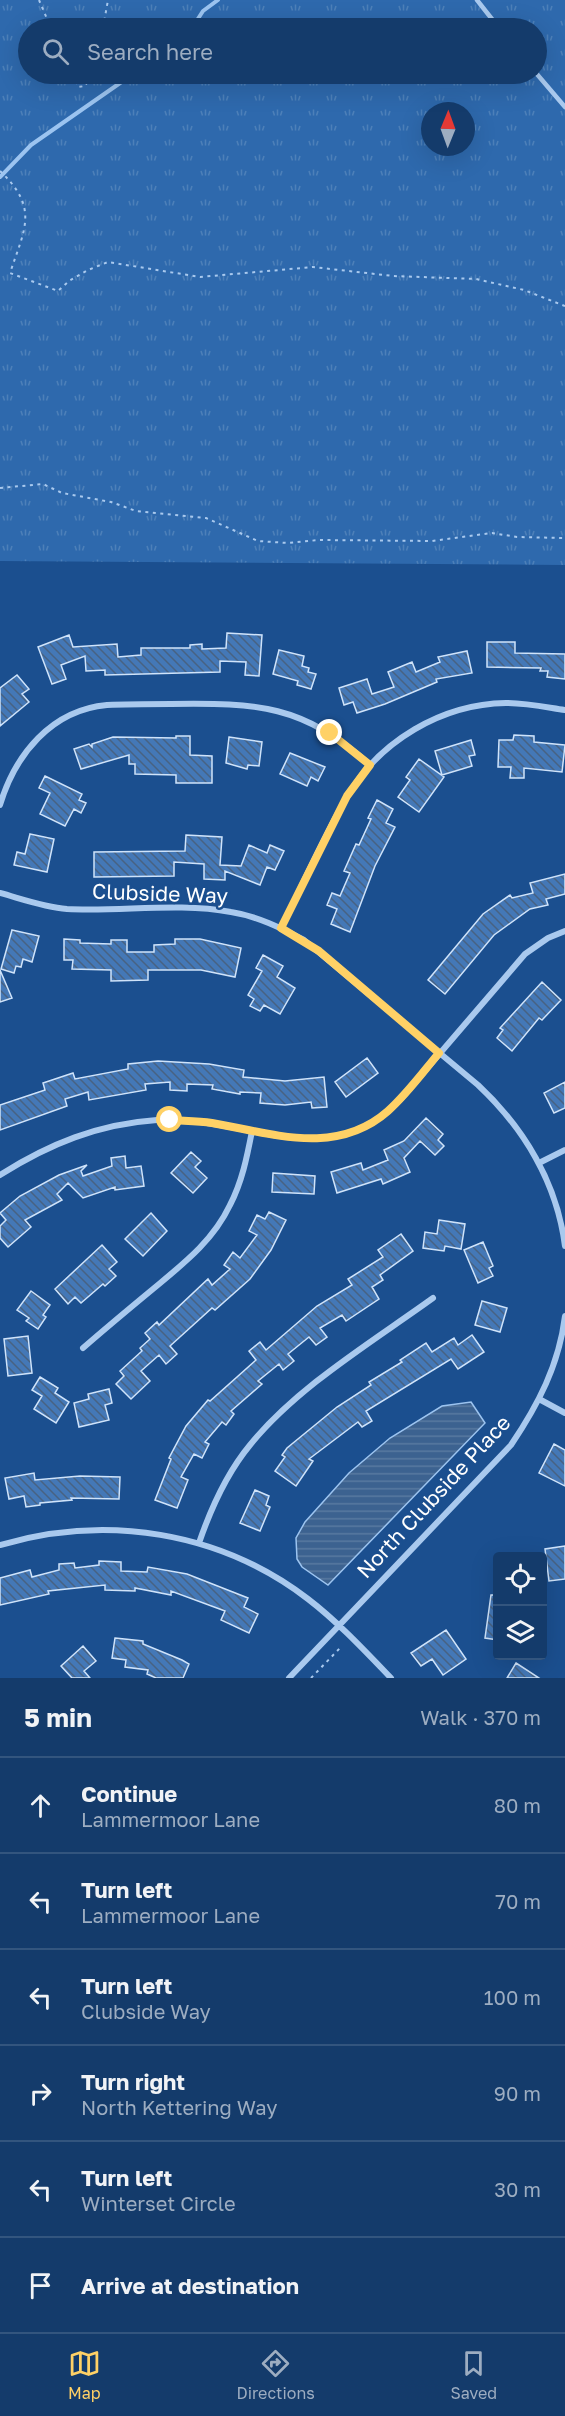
<!DOCTYPE html>
<meta charset="utf-8">
<style>
body{margin:0;font-family:"Golos Text",sans-serif;background:#1d4271;color:#f1f3f6}
.controls{position:absolute;right:18px;bottom:18px;display:grid;overflow:hidden;border-radius:6px;box-shadow:0 6px 24px #0002}
.controls button{width:54px;height:54px;display:grid;place-items:center;padding:0;border:0;border-bottom:2px solid #33557e;background:#143b6b;color:#f1f3f6;font:30px sans-serif}
.compass{position:absolute;left:421px;top:102px;width:54px;height:54px;border-radius:50%;background:#143b6b;box-shadow:0 6px 24px #0002;rotate:1deg}
.stop{position:absolute;width:18px;height:18px;margin:-14px;border:4px solid #ffd166;border-radius:50%;background:#fff}
.stop.end{background:#ffd166;border-color:#fff;box-shadow:0 2px 6px #0008}
.list{margin:0;padding:0;list-style:none}
h2{display:flex;justify-content:space-between;align-items:center;height:78px;margin:0;padding:0 24px;font-size:26px}
h2 small{font-size:20px;font-weight:400;color:#9dadc1}
.list li{display:grid;grid-template-columns:39px 1fr auto;gap:18px;align-items:center;box-sizing:border-box;height:96px;padding:0 24px;border-top:2px solid #33557e}
.list b{display:block;font-size:22px;white-space:nowrap}
.list p{margin:0;font-size:20px;white-space:nowrap;color:#9dadc1}
.list em{font-size:20px;font-style:normal;color:#9dadc1}
.icon{flex:none;width:33px;height:33px;fill:none;stroke:currentColor;stroke-width:2;stroke-linecap:round;stroke-linejoin:round}
.map{position:relative;flex:none;width:565px;height:1678px;overflow:hidden}
.search{position:absolute;background:#143b6b;box-shadow:0 6px 24px #0002;left:18px;right:18px;top:18px;height:66px;display:flex;align-items:center;gap:15px;box-sizing:border-box;padding:0 21px;border-radius:33px;color:#9dadc1;font-size:22px}
.sheet{height:654px;background:#143b6b}
nav{display:flex;justify-content:space-around;align-items:center;box-sizing:border-box;height:84px;border-top:2px solid #33557e;background:#143b6b;font-size:16px;color:#9dadc1}
nav a{display:grid;justify-items:center;gap:3px}
nav .on{color:#ffd166}
.map>svg:first-child{display:block}
</style>
<div class="map">
<svg width="565" height="1678" viewBox="0 0 565 1678">
<defs>
<pattern id="grass-tufts" width="24" height="20" patternUnits="userSpaceOnUse" patternTransform="scale(1.5)"><rect width="24" height="20" fill="#2e69ad"/><path d="M3 7l-1-3M5 7V3M7 7l1-3M15 17l-1-3M17 17v-4M19 17l1-3" fill="none" stroke="#4d80b9"/></pattern>
<pattern id="water-rules" width="6" height="5" patternUnits="userSpaceOnUse" patternTransform="scale(1.5)"><rect width="6" height="5" fill="#3c6290"/><path d="M0 2.5h6" fill="none" stroke="#597aa1"/></pattern>
<pattern id="building-back-hatch" width="6" height="6" patternUnits="userSpaceOnUse" patternTransform="scale(1.5)"><rect width="6" height="6" fill="#4478b7"/><path d="M-1 5l2 2M0 0l6 6M5-1l2 2" fill="none" stroke="#486282"/></pattern>
</defs>
<rect width="100%" height="100%" fill="#1b4f8f"/>
<!-- grass -->
<path fill="url(#grass-tufts)" fill-rule="evenodd" d="M0 0H565V565L0 561ZM28 28H536V74H28ZM430 111H466V147H430Z"/>
<!-- water -->
<path fill="url(#water-rules)" stroke="#9cc4f0" stroke-width="1.5" d="M471 1402 485 1423 328 1585 302 1567 297 1559 296 1538 305 1522 349 1473 390 1438 442 1406Z"/>
<g fill="none" stroke-linecap="round" stroke-linejoin="round">
<!-- stream -->
<path stroke="#9cc4f0" stroke-width="4" d="M192 28 203 11 218 0
M0 177 31 145 133 74"/>
</g>
<!-- building -->
<path fill="url(#building-back-hatch)" stroke="#cfe3fa" stroke-width="1.5" d="M227 633 262 635 259 676 245 675 246 662 220 661V672L105 675V670L86 671 85 656 61 665 66 679 52 684 38 647 69 635 73 647 117 644 118 657 141 655V648H190V645L202 644V649L226 648Z
M487 642H515V653L565 654V679L547 677 548 671H540L541 668 487 667Z
M279 650 304 656 302 666 309 668 308 672 316 674 311 689 297 685 298 681 273 674Z
M467 651 472 673 436 679 437 682 385 704 357 713 353 702 344 705 339 688 367 679 372 694 394 687 388 672 412 662 416 672 440 662 438 657Z
M17 675 29 689 22 694 29 702 0 726V688Z
M514 735 534 736V742L565 745 562 772 524 768V778H510L511 767H498L499 740H513Z
M176 736H190V755L212 756V783H176V775L135 774V764H129V755L81 769 74 749 89 744 92 747V744L113 737 176 738Z
M229 737 262 742 259 766 248 765 247 769 226 763Z
M471 740 475 755 469 756 472 766 442 775 435 751Z
M290 753 325 767 318 781 311 777 307 786 280 774Z
M419 759 444 777 419 812 398 797 410 780 406 777Z
M45 776 82 794 79 800 86 803 81 813 74 809 65 826 40 814 50 793 39 788Z
M377 800 393 809 386 823 395 827 375 866 350 932 331 924 337 909 327 905 332 893 340 896 350 873 344 871 356 844 359 845 371 819 368 818Z
M30 834 54 839 47 872 14 865 17 852 25 854Z
M186 835 222 837 220 865 241 866 249 845 267 853 270 845 284 851 275 870 267 867 260 885 225 871V880L204 879V864L174 862V876L94 877V852L185 851Z
M565 874V894L546 899 548 905 530 909 494 935 445 994 428 980 483 914 510 895 512 898 533 893 530 883Z
M12 930 39 936 32 962 23 959 21 967 16 966 14 973 1 969Z
M64 939 80 940V943L111 944V940H127V952H154V945L175 944V939H200L241 948 235 977 201 970H148V980L111 981V970L72 969 73 960H64Z
M263 955 283 966 277 977 295 988 280 1014 264 1005 260 1011 250 1006 254 999 248 995 262 971 256 968Z
M0 970 12 998 0 1002Z
M542 982 561 1000 542 1020 539 1018 512 1051 497 1038 503 1030 500 1028Z
M367 1058 378 1073 346 1097 335 1082Z
M158 1061 209 1064 244 1070 243 1077 285 1081 324 1077 327 1107 312 1108 311 1102 285 1105 260 1103 261 1093 240 1092V1094L212 1089 213 1085 187 1084V1091L170 1090V1082L145 1084 146 1090 89 1100 88 1092 65 1099 67 1106 0 1130V1105L45 1090 43 1083 73 1073 75 1079 128 1069V1064Z
M565 1082V1108L554 1113 544 1093Z
M426 1118 443 1134 438 1140 444 1146 435 1155 420 1141 404 1158 410 1172 383 1184 381 1179 337 1193 331 1172 361 1163 363 1170 388 1160 384 1150 404 1141Z
M191 1152 201 1161 195 1167 207 1178 193 1193 171 1173Z
M125 1156 126 1168 141 1166 144 1186 115 1190V1187L83 1198 68 1183 57 1194 62 1200 25 1220 31 1227 8 1247 0 1238V1226L6 1220 0 1213 20 1196 59 1175 87 1165 81 1171 83 1176 112 1166 111 1158Z
M273 1173 315 1176 314 1194 272 1192Z
M269 1212 286 1220 271 1250 250 1279 215 1310 212 1308 170 1346 177 1354 166 1364 159 1355 141 1371 150 1381 131 1399 116 1384 124 1376 120 1371 142 1351 140 1348 150 1339 145 1333 157 1322 159 1325 208 1279 212 1285 230 1269 224 1265 233 1252 240 1258 257 1235 249 1231 257 1215 265 1219Z
M151 1213 167 1231 143 1256 125 1239Z
M439 1220 465 1224 461 1249 445 1246 444 1251 423 1248 425 1232 437 1234Z
M401 1234 413 1251 380 1275 383 1280 372 1287 379 1299 346 1321 342 1315 320 1328 327 1337 316 1345 309 1337 288 1354 294 1361 283 1370 279 1364 258 1381 262 1384 231 1411 234 1414 226 1425 222 1422 205 1442 209 1444 202 1458 194 1454 181 1477 188 1480 177 1508 155 1500 171 1459 169 1458 186 1426 208 1400 210 1401 256 1360 249 1351 260 1342 266 1350 317 1306 352 1285 348 1279 383 1257 378 1250Z
M483 1242 493 1266 489 1268 493 1276 478 1283 464 1250Z
M102 1245 117 1262 109 1269 116 1276 105 1286 103 1284 81 1303 75 1297 68 1304 55 1289Z
M31 1291 50 1305 43 1315 46 1317 38 1329 26 1321 29 1318 17 1310Z
M482 1301 507 1308 500 1332 475 1325Z
M472 1335 484 1352 458 1369 451 1359 366 1411 372 1421 362 1427 358 1422 309 1459 313 1461 296 1486 275 1471 285 1457 282 1455 287 1448 337 1407 371 1385 369 1382 402 1362 400 1360 426 1343 432 1352 454 1338 458 1345Z
M28 1336 32 1373 8 1376 4 1339Z
M40 1377 58 1388 55 1393 69 1402 56 1423 34 1409 42 1396 32 1390Z
M109 1389 112 1403 105 1405 109 1420 79 1427 74 1403 89 1399 88 1394Z
M554 1444 565 1450V1486L539 1473Z
M34 1473 35 1480 80 1476 120 1477 119 1499 71 1498 72 1500 40 1503V1505L26 1507 24 1496 9 1499 5 1478Z
M255 1490 269 1496 266 1505 270 1507 260 1531 240 1523Z
M565 1546V1579L549 1581 545 1549Z
M99 1561 121 1562V1571L147 1572 148 1567 187 1574 248 1598 244 1607 258 1614 249 1633 221 1620 225 1611 171 1591V1595L135 1588V1591L105 1590V1585L48 1591 49 1594 0 1605V1578L30 1570 32 1577 59 1570V1564L74 1563 75 1568 99 1565Z
M491 1595H498V1640L485 1638Z
M446 1630 466 1659 443 1675 432 1659 421 1666 411 1653Z
M115 1638 143 1641V1644L182 1660 189 1664 183 1678H156L147 1674 148 1670 125 1667 126 1660 112 1658Z
M83 1646 96 1661 84 1671 90 1678H72L61 1666Z
M516 1663 539 1678H507Z"/>
<g fill="none" stroke-linecap="round" stroke-linejoin="round">
<!-- path -->
<path stroke="#a9c9ee" stroke-width="2" stroke-dasharray="3 4.5" stroke-linecap="butt" d="M39 0 51 28
M103 28 108 0
M74 74 78 87 85 86 92 74
M0 171C39 208 25 228 10 273L58 291 69 281 88 270 108 262 200 277 313 267 393 276 476 279 524 290 565 306
M0 488 43 484 62 493 111 502 136 511 206 518 258 541 288 543 319 540 432 541 492 533 517 537 565 538
M311 1678 341 1647"/>
<!-- lane -->
<path stroke="#a9c9ee" stroke-width="4.5" d="M477 0 499 28
M536 73 565 107"/>
<!-- street -->
<path stroke="#a9c9ee" stroke-width="6" d="M0 805C15 755 51 710 107 705 128 704 150 704 171 704 258 703 302 704 370 765
M0 893C22 899 44 907 67 909 121 912 178 902 231 912 257 916 281 928 304 940L478 1085C524 1128 557 1183 565 1246
M281 928C303 885 322 839 347 797 379 741 442 704 506 703 526 703 545 707 565 710
M539 1163 565 1150
M0 1175C49 1144 98 1124 157 1120 245 1115 326 1176 400 1100L525 954 548 938 565 931
M83 1348C106 1328 130 1308 153 1289 183 1264 213 1241 230 1205 242 1182 247 1157 252 1131
M539 1399 565 1413
M199 1543C211 1508 226 1474 250 1445 297 1387 372 1342 433 1298
M0 1545C106 1514 219 1531 308 1599 338 1622 365 1651 391 1678
M289 1678 511 1445C538 1405 559 1365 565 1316"/>
</g>
<g fill="none" stroke-linecap="round" stroke-linejoin="round">
<!-- route -->
<path stroke="#ffd166" stroke-width="8" d="M170 1120C184 1121 198 1121 212 1123 271 1133 336 1157 388 1111 407 1094 423 1072 439 1053L319 951 281 928 347 796 370 765 330 733"/>
</g>
<g text-anchor="middle" stroke-width="5" stroke-linejoin="round" paint-order="stroke">
<!-- street labels -->
<g font-size="21" fill="#fff" stroke="#1b4f8f">
<text transform="translate(160 894) rotate(2)" y="7">Clubside Way</text>
<text transform="translate(434 1497) rotate(-47)" y="7">North Clubside Place</text>
</g>
</g>
</svg>
<div class="controls">
<button><svg class="icon" aria-label="locate" viewBox="0 0 24 24"><circle cx="12" cy="12" r="6"/><path d="M12 2v4M12 18v4M2 12h4M18 12h4"/></svg></button>
<button><svg class="icon" aria-label="layers" viewBox="0 0 24 24"><path d="M12 4l9 5-9 5-9-5zM3 14l9 5 9-5"/></svg></button>
</div>
<svg class="compass" viewBox="-18 -18 36 36"><path d="M0-13l5 13h-10z" fill="#e53935"/><path d="M0 13l5-13h-10z" fill="#9dadc1"/></svg>
<div class="stop" style="left:170px;top:1120px"></div>
<div class="stop end" style="left:330px;top:733px"></div>
<div class="search"><svg class="icon" aria-label="search" viewBox="0 0 24 24"><circle cx="10" cy="10" r="6"/><path d="M15 15l6 6"/></svg>Search here</div>
</div>
<section class="sheet">
<h2>5 min<small>Walk · 370 m</small></h2>
<ul class="list">
<li><svg class="icon" aria-label="ahead" viewBox="0 0 24 24"><path d="M12 20V5M6 11l6-6 6 6"/></svg><div><b>Continue</b><p>Lammermoor Lane</p></div><em>80 m</em></li>
<li><svg class="icon" aria-label="left" viewBox="0 0 24 24"><path d="M17 20v-9H6M10 6l-5 5 5 5"/></svg><div><b>Turn left</b><p>Lammermoor Lane</p></div><em>70 m</em></li>
<li><svg class="icon" aria-label="left" viewBox="0 0 24 24"><path d="M17 20v-9H6M10 6l-5 5 5 5"/></svg><div><b>Turn left</b><p>Clubside Way</p></div><em>100 m</em></li>
<li><svg class="icon" aria-label="right" viewBox="0 0 24 24"><path d="M7 20v-9h11M14 6l5 5-5 5"/></svg><div><b>Turn right</b><p>North Kettering Way</p></div><em>90 m</em></li>
<li><svg class="icon" aria-label="left" viewBox="0 0 24 24"><path d="M17 20v-9H6M10 6l-5 5 5 5"/></svg><div><b>Turn left</b><p>Winterset Circle</p></div><em>30 m</em></li>
<li><svg class="icon" aria-label="arrive" viewBox="0 0 24 24"><path d="M6 21V4h12l-3 4 3 4H6"/></svg><div><b>Arrive at destination</b></div></li>
</ul>
</section>
<nav>
<a class="on"><svg class="icon" aria-label="map" viewBox="0 0 24 24"><path d="M3 6l6-2 6 2 6-2v14l-6 2-6-2-6 2zM9 4v14M15 6v14"/></svg>Map</a>
<a><svg class="icon" aria-label="directions" viewBox="0 0 24 24"><path d="M12 3l9 9-9 9-9-9zM9 14v-3h6M13 9l2 2-2 2"/></svg>Directions</a>
<a><svg class="icon" aria-label="saved" viewBox="0 0 24 24"><path d="M7 4h10v16l-5-4-5 4z"/></svg>Saved</a>
</nav>
